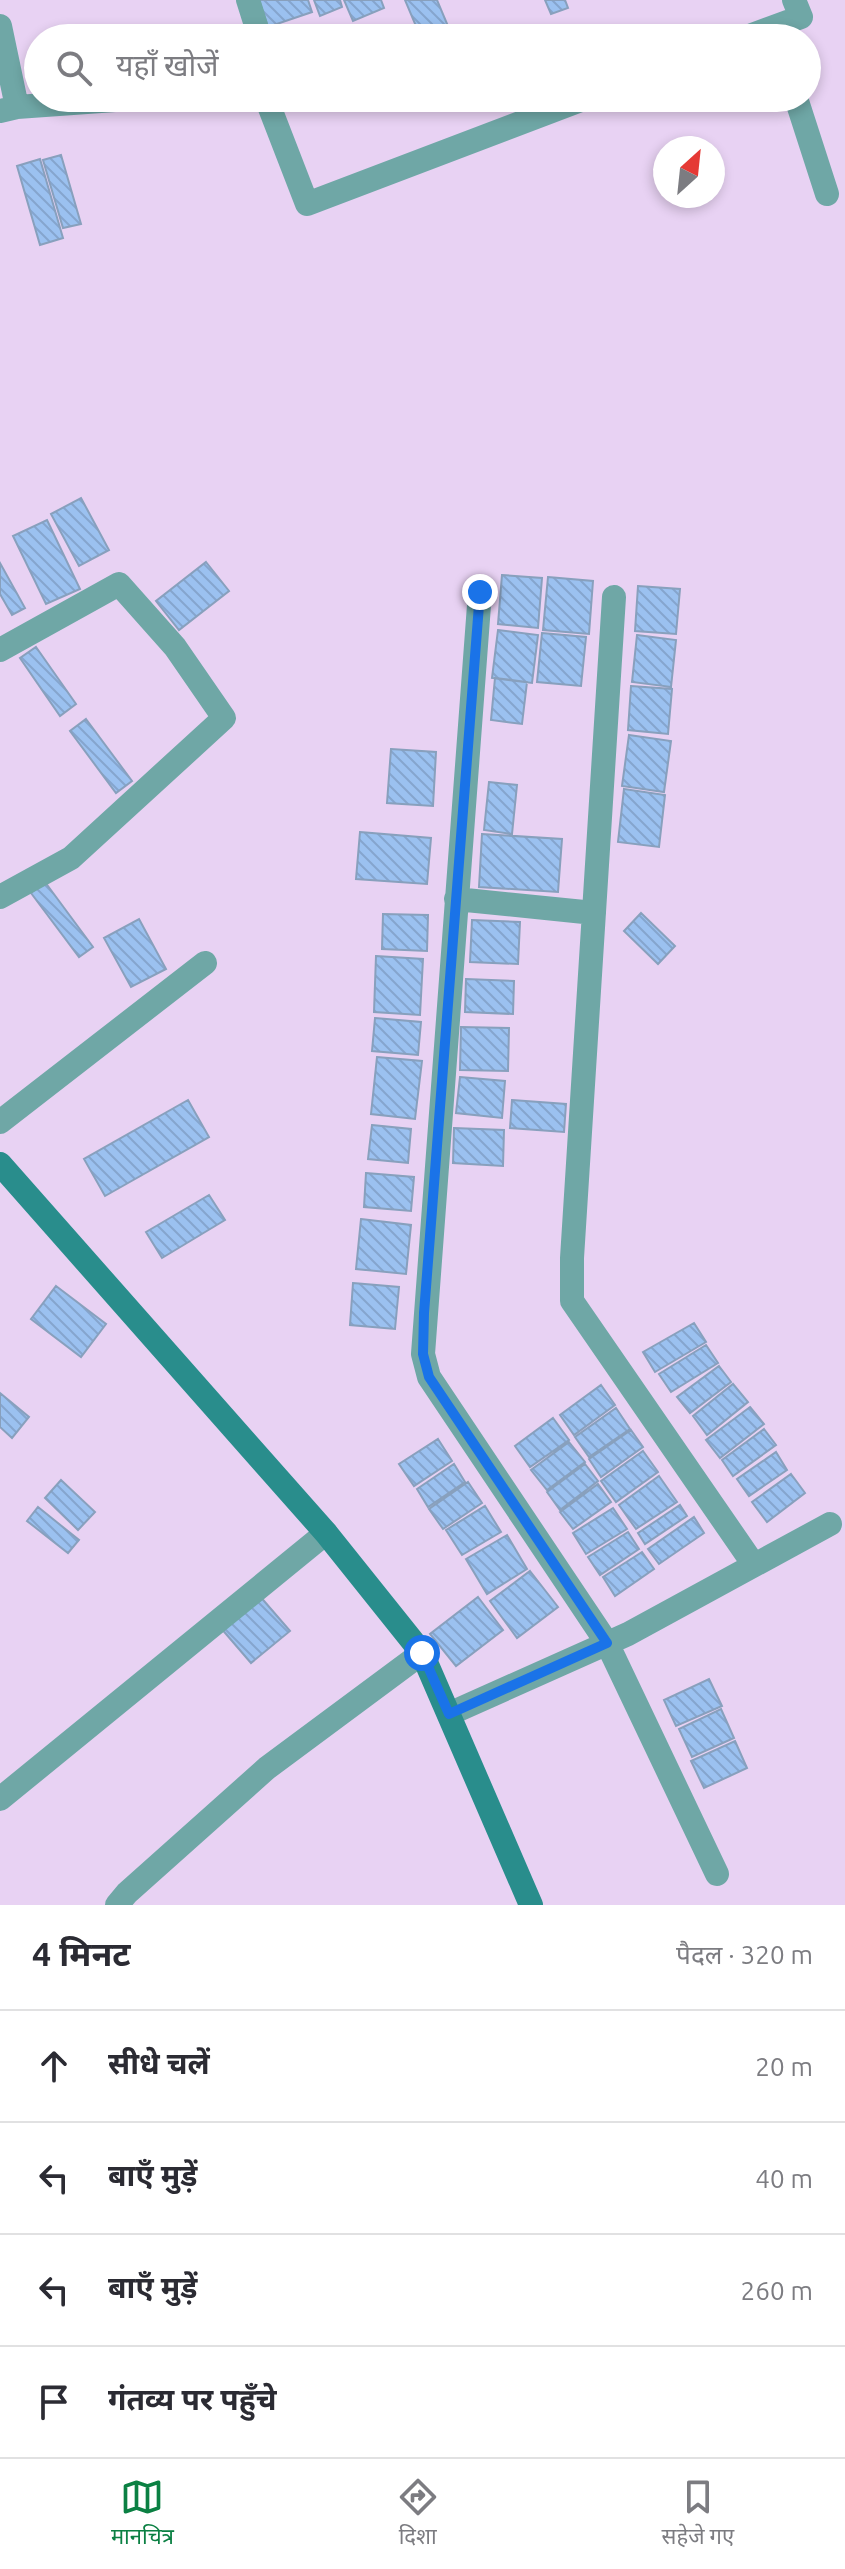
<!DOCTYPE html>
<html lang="hi">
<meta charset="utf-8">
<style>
body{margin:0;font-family:Ubuntu,"Noto Sans Devanagari",sans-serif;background:#f7f7f7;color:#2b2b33}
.compass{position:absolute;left:653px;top:136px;width:72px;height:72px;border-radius:50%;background:#fff;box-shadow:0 4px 12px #0003;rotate:27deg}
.stop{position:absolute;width:24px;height:24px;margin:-18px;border:6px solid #1a73e8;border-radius:50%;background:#fff}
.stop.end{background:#1a73e8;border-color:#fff;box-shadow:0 2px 8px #0008}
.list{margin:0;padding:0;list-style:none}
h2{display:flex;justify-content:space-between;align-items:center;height:104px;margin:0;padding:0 32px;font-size:34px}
h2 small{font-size:26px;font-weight:400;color:#7c7c81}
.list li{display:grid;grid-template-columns:52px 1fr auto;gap:24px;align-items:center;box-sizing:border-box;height:112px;padding:0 32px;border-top:2px solid #e1e1e2}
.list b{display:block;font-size:30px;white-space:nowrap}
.list em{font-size:26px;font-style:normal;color:#7c7c81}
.icon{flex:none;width:44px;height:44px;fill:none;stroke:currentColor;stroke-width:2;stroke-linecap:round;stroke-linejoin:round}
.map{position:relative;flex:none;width:845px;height:1905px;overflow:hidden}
.search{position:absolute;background:#fff;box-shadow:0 4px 12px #0003;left:24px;right:24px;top:24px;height:88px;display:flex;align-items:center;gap:20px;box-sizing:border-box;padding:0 28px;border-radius:44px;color:#7c7c81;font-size:30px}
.sheet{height:552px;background:#fff}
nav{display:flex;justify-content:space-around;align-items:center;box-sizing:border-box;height:112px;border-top:2px solid #e1e1e2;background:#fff;font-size:22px;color:#7c7c81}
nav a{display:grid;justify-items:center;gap:4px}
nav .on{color:#0b8043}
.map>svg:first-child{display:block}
</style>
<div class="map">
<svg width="845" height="1905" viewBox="0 0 845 1905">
<defs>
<pattern id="building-back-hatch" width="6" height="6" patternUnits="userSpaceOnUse" patternTransform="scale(2)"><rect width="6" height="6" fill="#9bc1f0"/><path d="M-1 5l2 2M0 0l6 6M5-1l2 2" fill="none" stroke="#85a5ce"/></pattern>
</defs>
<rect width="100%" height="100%" fill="#e8d2f3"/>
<!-- building -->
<path fill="url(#building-back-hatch)" stroke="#88a0bd" stroke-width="2" d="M259 0H308L312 12 268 27Z
M314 0H340L342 7 320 16Z
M344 0H381L384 8 353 21Z
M405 0H437L453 38H421Z
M545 0H565L568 8 551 14Z
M61 155 81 224 63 228 43 160Z
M40 159 63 238 40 245 17 166Z
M81 498 109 550 79 566 51 514Z
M47 520 80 589 46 604 13 536Z
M206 562 229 591 179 630 156 601Z
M0 563 25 608 12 615 0 594Z
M502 575 542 578 538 628 498 624Z
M548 577 593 581 589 634 543 630Z
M638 586 680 589 676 634 635 631Z
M498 630 538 635 532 683 492 678Z
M542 633 586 637 581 686 537 682Z
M637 635 676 640 671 687 632 682Z
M36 647 76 704 60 716 20 658Z
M495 678 527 682 522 724 491 720Z
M631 686 672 689 668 734 628 730Z
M86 719 132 781 116 793 70 731Z
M629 735 671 741 664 792 622 786Z
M391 749 436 752 433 806 387 803Z
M489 782 517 785 512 834 484 830Z
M624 789 665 795 659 847 618 842Z
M360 832 431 838 427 884 356 879Z
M482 834 562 839 558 892 479 887Z
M45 882 93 947 79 957 31 893Z
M641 913 675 946 658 964 624 931Z
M383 914 428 915 427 951 382 949Z
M139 919 166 969 131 987 104 938Z
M472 920 520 922 518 964 470 962Z
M376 956 423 959 420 1015 374 1012Z
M466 979 514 981 513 1014 465 1012Z
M375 1018 421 1022 418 1055 372 1051Z
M461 1027 509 1028 508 1071 460 1070Z
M377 1057 422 1061 415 1119 371 1114Z
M460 1077 505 1081 502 1118 456 1113Z
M188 1100 209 1137 105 1196 84 1159Z
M512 1100 566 1104 564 1132 510 1128Z
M372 1125 411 1129 408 1163 368 1159Z
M454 1128 504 1130 503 1166 453 1163Z
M366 1173 414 1177 411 1211 364 1207Z
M209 1195 225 1220 162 1258 146 1232Z
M361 1219 411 1225 406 1274 356 1269Z
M353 1283 399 1287 395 1329 350 1325Z
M56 1286 106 1324 81 1357 31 1319Z
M694 1323 706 1342 655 1372 643 1352Z
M706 1345 718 1363 671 1392 659 1374Z
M719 1366 731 1382 690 1413 677 1397Z
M733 1384 748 1402 707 1435 693 1416Z
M601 1385 615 1405 574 1435 560 1415Z
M0 1393 29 1417 12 1438 0 1427Z
M750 1407 764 1424 720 1458 706 1440Z
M616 1408 630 1429 589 1457 575 1437Z
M553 1418 569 1440 530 1467 515 1446Z
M764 1429 776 1445 733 1476 722 1460Z
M631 1430 643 1447 601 1477 589 1459Z
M438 1439 452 1461 414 1486 399 1464Z
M569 1442 585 1462 547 1490 531 1470Z
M643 1451 658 1472 616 1502 601 1481Z
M776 1452 787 1470 749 1496 737 1479Z
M454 1464 465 1482 428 1507 417 1489Z
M585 1464 598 1481 560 1510 547 1492Z
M791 1474 805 1493 767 1522 752 1502Z
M659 1476 677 1502 636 1529 619 1505Z
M61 1480 95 1512 78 1530 45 1498Z
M468 1482 482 1503 443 1529 429 1509Z
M598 1484 611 1502 573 1529 560 1512Z
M680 1505 687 1516 645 1544 638 1533Z
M485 1506 501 1532 462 1555 446 1530Z
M38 1507 79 1540 68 1553 27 1521Z
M613 1508 627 1529 586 1554 573 1533Z
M694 1517 704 1533 659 1564 648 1549Z
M628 1532 639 1549 600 1575 588 1557Z
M507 1535 527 1569 487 1594 466 1559Z
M642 1552 654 1569 615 1596 603 1577Z
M530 1571 558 1607 517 1638 490 1601Z
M258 1594 290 1631 251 1663 220 1627Z
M478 1597 503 1630 456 1666 430 1634Z
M709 1679 722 1706 676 1726 664 1700Z
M721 1709 734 1738 692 1757 679 1729Z
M735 1741 747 1768 704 1788 691 1761Z"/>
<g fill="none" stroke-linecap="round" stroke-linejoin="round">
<!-- minor -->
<path stroke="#6fa7a6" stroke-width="24" d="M248 0 260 38
M0 26 17 107
M744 38 801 17 794 0
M266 98 307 204 586 98
M796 98 827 194
M0 111 17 107 143 98
M480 592 423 1354 429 1377 607 1643 717 1874
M614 597 572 1258V1301L754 1565
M0 650 119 584 175 647 224 718 71 858 0 897
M456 899 594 913
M0 1122 205 963
M449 1714 628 1634 830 1524
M0 1799 326 1533
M117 1905 127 1893 267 1768 422 1653"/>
<!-- secondary -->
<path stroke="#298d8c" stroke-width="24" d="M0 1164 326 1533 422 1653 531 1905"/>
</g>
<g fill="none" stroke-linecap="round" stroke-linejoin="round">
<!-- route -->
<path stroke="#1a73e8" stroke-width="10" d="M422 1653 449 1714 607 1643 429 1377 423 1354 424 1313 480 592"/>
</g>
</svg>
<svg class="compass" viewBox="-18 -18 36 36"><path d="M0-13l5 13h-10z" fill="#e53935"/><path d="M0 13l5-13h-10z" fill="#7c7c81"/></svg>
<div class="stop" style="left:422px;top:1653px"></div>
<div class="stop end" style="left:480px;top:592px"></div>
<div class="search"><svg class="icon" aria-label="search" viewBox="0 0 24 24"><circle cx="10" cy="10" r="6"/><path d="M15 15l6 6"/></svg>यहाँ खोजें</div>
</div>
<section class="sheet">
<h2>4 मिनट<small>पैदल · 320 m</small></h2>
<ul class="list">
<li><svg class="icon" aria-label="ahead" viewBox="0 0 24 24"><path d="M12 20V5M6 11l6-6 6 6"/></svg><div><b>सीधे चलें</b></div><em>20 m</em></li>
<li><svg class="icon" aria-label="left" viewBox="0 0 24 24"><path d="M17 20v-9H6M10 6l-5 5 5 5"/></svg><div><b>बाएँ मुड़ें</b></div><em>40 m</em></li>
<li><svg class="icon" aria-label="left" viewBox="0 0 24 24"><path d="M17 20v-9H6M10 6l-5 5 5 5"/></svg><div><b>बाएँ मुड़ें</b></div><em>260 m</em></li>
<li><svg class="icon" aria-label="arrive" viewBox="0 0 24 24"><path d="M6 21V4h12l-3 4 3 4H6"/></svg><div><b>गंतव्य पर पहुँचे</b></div></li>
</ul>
</section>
<nav>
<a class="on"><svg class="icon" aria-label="map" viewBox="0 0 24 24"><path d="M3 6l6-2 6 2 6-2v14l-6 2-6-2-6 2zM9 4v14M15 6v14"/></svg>मानचित्र</a>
<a><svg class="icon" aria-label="directions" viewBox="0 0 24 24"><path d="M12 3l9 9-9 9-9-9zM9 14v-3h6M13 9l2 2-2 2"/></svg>दिशा</a>
<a><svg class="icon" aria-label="saved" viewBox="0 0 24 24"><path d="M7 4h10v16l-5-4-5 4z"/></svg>सहेजे गए</a>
</nav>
